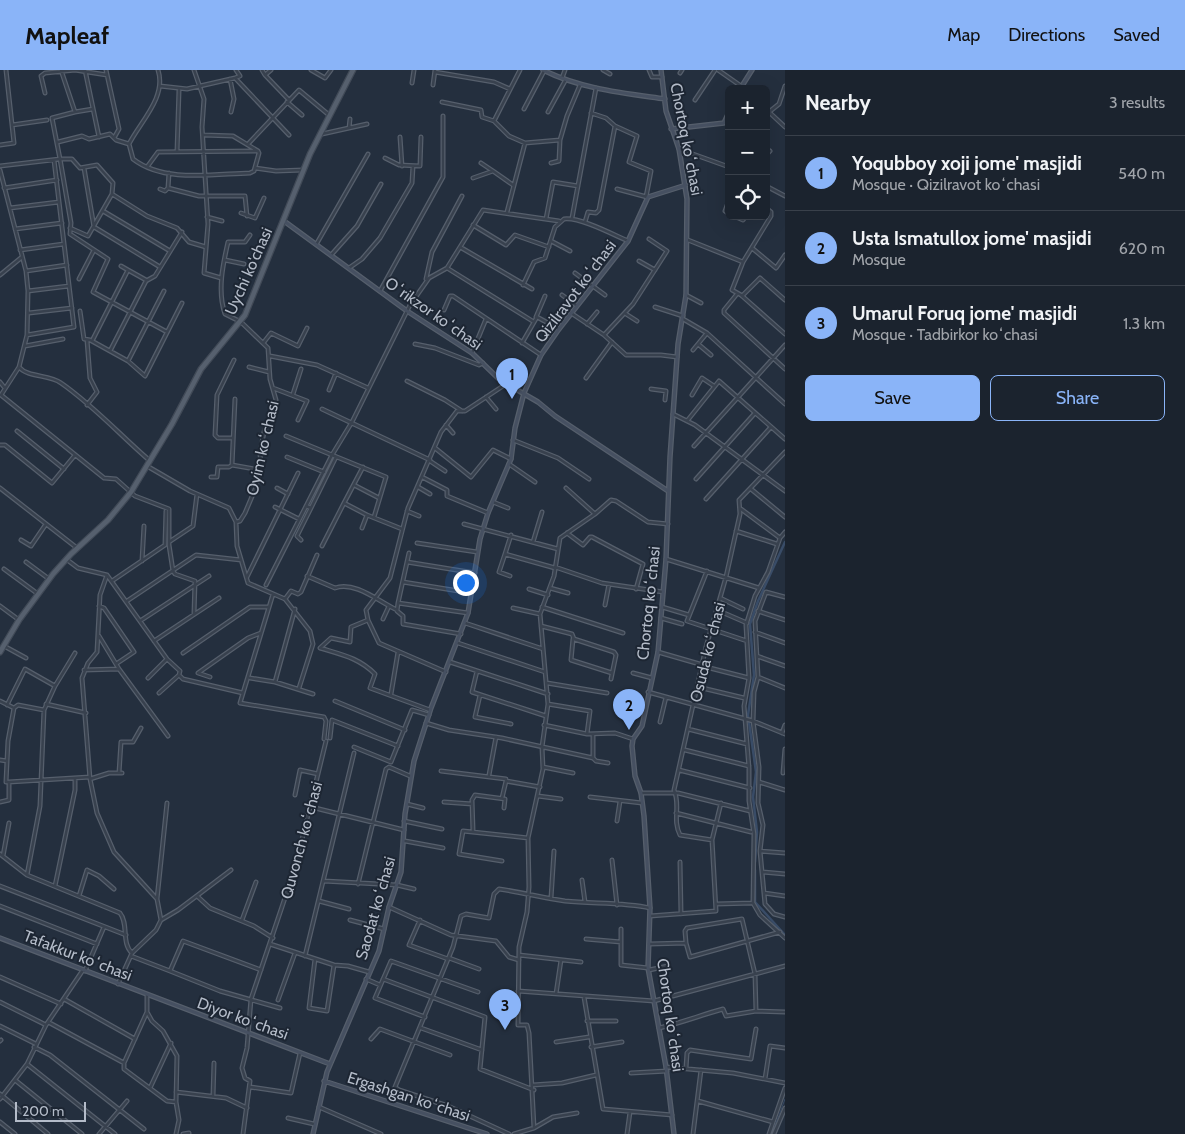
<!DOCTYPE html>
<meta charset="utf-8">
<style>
body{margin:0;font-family:Cabin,sans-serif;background:#282f3a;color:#f1f3f6}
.controls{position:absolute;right:15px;top:15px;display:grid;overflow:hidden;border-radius:8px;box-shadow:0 5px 20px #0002}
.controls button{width:45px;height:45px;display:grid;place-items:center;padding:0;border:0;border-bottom:1px solid #39404a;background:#1b232e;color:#f1f3f6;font:25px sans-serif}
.scale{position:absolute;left:15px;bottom:12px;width:71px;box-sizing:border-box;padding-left:5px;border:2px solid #b4bcc9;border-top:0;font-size:14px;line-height:18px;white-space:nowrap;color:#b4bcc9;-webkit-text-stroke:4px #1d2633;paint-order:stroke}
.you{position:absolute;left:465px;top:512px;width:18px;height:18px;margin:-12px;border:4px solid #fff;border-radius:50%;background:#1a73e8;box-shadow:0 0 0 8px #1a73e833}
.badge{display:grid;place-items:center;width:32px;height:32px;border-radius:50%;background:#8ab4f8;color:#111;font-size:16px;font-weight:700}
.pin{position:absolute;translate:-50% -41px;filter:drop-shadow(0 1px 2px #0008)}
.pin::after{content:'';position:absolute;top:26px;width:18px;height:15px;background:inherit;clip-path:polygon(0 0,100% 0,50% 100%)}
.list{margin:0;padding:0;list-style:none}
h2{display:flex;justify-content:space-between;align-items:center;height:65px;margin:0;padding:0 20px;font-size:21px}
h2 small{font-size:16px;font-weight:400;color:#a0a4aa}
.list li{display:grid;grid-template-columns:32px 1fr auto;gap:15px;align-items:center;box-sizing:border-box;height:75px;padding:0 20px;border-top:1px solid #39404a}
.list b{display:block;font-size:19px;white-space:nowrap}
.list p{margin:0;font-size:16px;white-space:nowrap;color:#a0a4aa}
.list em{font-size:16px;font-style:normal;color:#a0a4aa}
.actions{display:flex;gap:10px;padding:15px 20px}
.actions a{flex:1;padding:11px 0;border:1px solid #8ab4f8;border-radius:8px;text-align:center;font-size:18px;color:#8ab4f8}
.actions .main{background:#8ab4f8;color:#111}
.icon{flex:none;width:28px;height:28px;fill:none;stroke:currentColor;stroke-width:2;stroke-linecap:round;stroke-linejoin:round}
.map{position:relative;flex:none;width:785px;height:1064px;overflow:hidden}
header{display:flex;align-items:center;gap:30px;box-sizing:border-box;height:70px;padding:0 25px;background:#8ab4f8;color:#111}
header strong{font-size:24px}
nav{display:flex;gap:28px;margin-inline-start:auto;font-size:18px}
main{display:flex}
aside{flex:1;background:#1b232e}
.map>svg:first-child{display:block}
</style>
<header>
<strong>Mapleaf</strong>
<nav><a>Map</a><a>Directions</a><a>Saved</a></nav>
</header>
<main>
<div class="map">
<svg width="785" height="1064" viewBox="0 0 785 1064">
<rect width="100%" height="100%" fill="#242f3e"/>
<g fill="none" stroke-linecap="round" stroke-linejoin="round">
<!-- stream -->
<path stroke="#394c67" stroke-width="1" d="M772 1064 785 1029"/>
<!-- canal -->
<path stroke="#394c67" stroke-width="2.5" d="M755 792 757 762 753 727 756 702 748 645 754 605 750 554 758 531 785 472
M755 800V832L785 865"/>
<defs>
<path id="street" d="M85 0 99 67
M106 0 119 59 114 68
M194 0 204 29 202 57 208 154 204 203 221 208
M262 0 265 5
M271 0 265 5 289 30
M311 0 325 8 331 0
M603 0 610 4
M649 0 652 7H662
M718 0 741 16
M435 2 494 12 510 19
M680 3 682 0
M235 8 240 6 236 0
M562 8 565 0
M230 9 234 29 231 42
M412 13 414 0
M433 15 435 0
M160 16 187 19 235 8 289 65
M45 23 41 6 45 3 75 0 107 5
M695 30 715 0
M287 32 302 45
M442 32 481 40 482 47 494 51 509 66 525 73
M524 39 544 1
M75 42 93 39
M548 42 565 11
M769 42 779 34 785 16
M591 43 606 48 615 56 637 66 629 92 651 101 646 127
M766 43 769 42 785 57
M494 51 520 0
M12 55 47 50
M349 58 350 49
M322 64 367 54
M204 65 233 66 258 81
M400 67 402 96
M58 72 82 66 89 69 110 64 116 70 129 74
M248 74 299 20 329 45
M0 75 14 73 6 0
M679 79 729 97
M177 82 179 20
M766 85 770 81
M385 88 399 95 420 96 421 67
M481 93 493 101
M551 93 559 91 560 70
M0 96 60 89 52 48 75 42 61 0
M727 96 729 88
M147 97 158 82 258 81 259 83 254 101 250 103C213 104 164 113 133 89L129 74C140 52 167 27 158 0
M84 98 94 157 160 197
M255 98 276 101 303 100
M0 100 26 201 28 221 27 265 19 297C28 308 49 304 61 313 93 335 120 365 149 390
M169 103 168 118 199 126H245L247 146
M473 108 493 101 513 115
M766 116 785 126
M4 118 57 110
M160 119 165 121 168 118
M617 119 647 127
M729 130 725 141 729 144
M10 138 59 132
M103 141 170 181
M507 142 525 73 560 70 567 46 580 15
M241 143 255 148 264 128
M734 146 743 150 746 146
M207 147 222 151
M572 148 596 18
M546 149 553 112 578 116
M585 152 588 142 596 143 599 140 615 56
M473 155 506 175 515 165 549 177
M70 158 88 166 112 124
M15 159 62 153
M688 170 743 192 771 146V142L766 138
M551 171 570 181
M317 173 368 84
M460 177 532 219
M752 178 776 198 785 185
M20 180 64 174
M332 184 357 156 381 114
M225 190 244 194
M639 191 655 200
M743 192 732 220 741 225 785 264
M121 196 128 200
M349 198 362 189 380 168 412 113 413 96
M447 198 534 252
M26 201 67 195
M575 203 605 225
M0 205 22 187
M79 209 94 180
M426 209 432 182 462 126
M523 215 534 192 545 188 555 157 564 149C580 147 612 164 628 171
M28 221 69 216
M380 221 443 107V46
M737 224 724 240V243L785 299
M562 225 576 235
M686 225 701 233
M742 226 760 208 785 230
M655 237 683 246
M444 240 450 226H453L541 285
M80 241 84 269 90 270 128 291 145 306 182 233
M29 243 72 238
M571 243 604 265 626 285H661L677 287
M626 244 637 251
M536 247 545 226
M683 249 707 263 785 334
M587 254 597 242
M167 262 93 222 108 189 70 164 71 153 60 89H72L80 98 97 95 113 113 112 124 147 146 177 158 189 172 206 177
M27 265 74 257 54 90
M604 265 633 234 667 181 649 169
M87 270 90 308 97 322 87 335
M92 271 128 200 146 210
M264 272 271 263 298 276 307 258
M522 273 537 247 559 259
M415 274 435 278 479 295 483 293
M698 274 711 285
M25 276 63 269
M693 280 707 263
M110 281 146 211 155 206 182 162
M472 283 486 249
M270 286 317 295 368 318
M128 291 164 221
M249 297 269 302
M586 308 612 272
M407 311 445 330 462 341
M0 312 4 317
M273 318 307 331 298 350
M651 319 666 321 665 330
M329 320 336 303
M293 324 301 299
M1 325 104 408 116 409 135 426 169 439V475L173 501 175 504 195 511 194 544
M1 325 19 297
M692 325 702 308 714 316
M486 327 496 339
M235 329 232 395 260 400
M322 339 430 390
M673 344 695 355 785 421
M687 351 719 311 785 369
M446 355 453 363
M17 361 64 399
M232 368H218L215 365 217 325 234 290
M513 370 558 388 589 409
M0 375H5L52 413 75 385
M694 376 785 275
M435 378 471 407 493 380 511 389
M287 387 324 402
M430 391 445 401
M509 394 535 412
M147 396 190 421 229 438 236 452 237 476 248 513 285 529 310 561 313 574 299 618
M363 397 344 433 367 445
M211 407H217L218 397H229L232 395
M422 407 447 420V426L488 443
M696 409 755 343
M354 415 379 428
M418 417 430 424
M0 418 77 478
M277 418 288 424
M566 418 595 444
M751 419 785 447
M706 429 771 357
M493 432 508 438
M306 436 311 438 336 387
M275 437 299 449
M741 439 780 468
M407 441 419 446
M374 447 386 407 332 385 352 352 410 235 429 208 447 198 483 140 559 151
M236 452 240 451 245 443 256 417 261 396 260 383 264 362 276 330 270 309 268 278 241 252 225 244C217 221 223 194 228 172H245L250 165
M464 454 558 479
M362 458 367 445 402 459
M736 461 777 474
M785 462 780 468 768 502 755 526 746 555 749 608 744 636 749 698V731L754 764 753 833 760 845 785 868
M567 463 583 475 590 467H592L643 494 636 519
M21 470 31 476 46 454
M301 470 297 466 311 438
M169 472 193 456 197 424
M533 472 542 442
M417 473 477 482
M322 476 344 433
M409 483 398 533 468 543
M505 484 511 465
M66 489 78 498 107 505 167 589 180 601 179 605 183 609 243 623
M666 489 759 518
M142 491 144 456
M26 492 49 509
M407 492 475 503
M555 497 602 513 663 522
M4 499 38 524
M707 501 687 551 747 571
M107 505 100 525 97 582 88 593 82 608 90 709 97 743 114 782 157 829
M307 506 335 518C355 511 378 531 397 540
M510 506 499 502 505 484 555 498
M247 507 298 403
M112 511 165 475 166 441
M403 512 471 523
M266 515 332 385 286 366
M550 518 568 523
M529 519 548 525
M273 524 240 633 324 647 326 651 324 669
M785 527 766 522 755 551 758 607 754 622 753 651 759 697 758 733 763 755 760 781 765 834 774 844 785 847
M720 528 743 539
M285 529 291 521 298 524 301 522 317 485
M127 531 196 485 241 490
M398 533 397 541 403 546V554L461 564
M605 535 609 514
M0 536 19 550
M99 536 104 538 134 582 116 594
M542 537 623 563
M662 537 689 545
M513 538 540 544
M717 540 747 553
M758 541 785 550
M661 548 682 554
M383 549 389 536
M368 550 366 540 390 508 408 438 441 362 457 341H465L506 314
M140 551 209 506
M465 553 543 579
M541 556 572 564 574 569 614 582 616 585 611 609
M755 562 785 573
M99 566 119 599
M573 569 571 590 612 603
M154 571 219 528
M458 573 545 602
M4 576 26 588
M658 582 703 595
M183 583 250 537H269
M757 586 785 596
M450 592 548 624
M702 596 749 608
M84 600 119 599 168 666
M477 601 472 622 546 646
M633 603 652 608
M210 607 198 603 248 568 261 563
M758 607 785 618
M148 608 167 589
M250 608 275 612 313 624
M275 612 295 539
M547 613 607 623
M698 617 744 628
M648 622 753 651 785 664
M159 623 179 605
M391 624 398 582
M480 625 475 647 511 654
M0 631 14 638
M335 631 405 660
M46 634 86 643
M548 634 590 641 587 664
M7 635 25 599 55 616
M14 638 18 635 44 640
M430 640 370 618 375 604C359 588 343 585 320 578L331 568 350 572 351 557 368 550 379 573 446 602
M660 652 666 627
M426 653 449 660 502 668 593 688 596 691 608 693
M544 655 587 664 615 663 633 669
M688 659 747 674
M782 663 785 655
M330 668 332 650 398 676
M354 677 391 692 412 640 429 645
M685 680 749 696
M593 688V664
M0 690 7 691
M543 697 573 703
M679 700 750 718
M441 701 506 709V711
M119 703 121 672H133L141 658
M783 703 785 679
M489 705 496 667
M90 709 109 703H122
M9 712 90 707
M759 712 785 720
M641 723H678L750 741
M295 725 300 700 318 704
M538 726 561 729
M590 727 642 733
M502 728 506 711 540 717
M0 732 9 730V712H6L8 671 14 638
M444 732 472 734
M407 734 423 738
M311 737 404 760
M676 743 751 762
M404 751 442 759
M617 751 620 731
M473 761 472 730 475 725 505 729 504 738
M712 770 680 765C672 749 681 736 674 720L706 577 726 507 740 444 739 430 785 382
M405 771 443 778
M760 781 785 783
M0 784 27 805 120 843C129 854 121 873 132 883
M3 786 9 753
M612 790 617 835
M502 791 459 784 463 761 528 768
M680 792 681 844
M763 802 785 804
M27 805 40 736 44 640 55 616 75 583
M582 810 585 832
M324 811 397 815 414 819
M358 814 386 699 389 697 410 706
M0 816 126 865
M55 816 75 720V708
M764 823 785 826
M79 826 87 800 99 806 114 819
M197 826 210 838 254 856 273 868
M551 828 554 781
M319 831 349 839
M716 834 752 833
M0 836 97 874
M389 837 451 865 496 871 509 887 519 890
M650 846 716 841 712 770 721 733
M161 850 157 829 167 733
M242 850 256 812
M350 850 384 859
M420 850 409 875 448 889
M621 859V895L648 898
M586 869 621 872
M686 873 685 861 687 858 742 849 755 904 756 941
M270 874 334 895 348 896 369 902
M649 874 686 873 690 887 780 862
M519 885 581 892
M131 886 170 901
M305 886 354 683
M449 888 479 899
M315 889 309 938 327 941 334 895
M261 900 183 871 170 901 220 921 280 938
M649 900 668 896
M85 901 104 857
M0 907 61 934
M366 909 380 915
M383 909 485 947 480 999 534 1020
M118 914 132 883 156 860 161 850 178 840 231 800
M518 921 654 931 785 896
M556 924 561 890
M147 925V942L152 951 163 961 177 986 176 1032 179 1050 176 1064
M584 927 603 1039 672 1045
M64 929 135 969
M278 930 295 883
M0 932 46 955
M147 942 124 993V999L167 1031 176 1032
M425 947 375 928 391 891 478 922
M587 951H616
M48 952 124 993
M0 956 36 974
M421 958 482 980
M659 958C681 953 701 945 723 939L726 946 756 941 785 942
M371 969 380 959 450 985
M0 971 1 970
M556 972 589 967
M34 977 50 985 144 1059
M591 977 622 972
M27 994 115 1064
M666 997 733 1003 785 1013
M686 998 687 983 690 980 751 989 756 959
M631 1003 667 1001
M765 1009 770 976 785 978
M15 1010 82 1064
M533 1015 562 1013 596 1005
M250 1017 291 1023 300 983
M150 1018 171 973
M176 1022 226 1028 247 1038
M0 1024 48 1064
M213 1026 214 993
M0 1029 27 994 46 955 83 900
M698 1031 773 1052
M319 1037 381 1064
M288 1048 314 1054
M0 1052 15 1064
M534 1058 553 1047 577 1043
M99 1064 127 1031
M183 1064 189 1063
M243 1064 250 1011 245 1008 242 998 247 978 251 929 295 798 326 671
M509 1064 448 1036 399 1020 395 1017 453 877 461 846 466 844 489 848 494 824 499 819C521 822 543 828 565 831 593 834 623 832 650 838
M514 1064 534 1058 529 963 527 955H518L519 877 527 842 529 817 528 768 543 699 542 677 548 634 540 544 554 506 560 468 595 444 611 430 616 431 648 452 668 454
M627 1064 630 1042
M693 1064 701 1000
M769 1064 785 1018
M774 1064 785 1038"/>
<path id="secondary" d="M543 0C581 19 623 23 665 29
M661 0 666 41 679 79 687 129 686 225 678 274 670 387 666 489 658 582 642 656 633 669 632 676 635 706 641 723 644 746 650 838 648 898 666 997 674 1064
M740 19 752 0
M671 59 724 53 729 42
M284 151 407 241 472 283 500 310 538 332 555 346 668 421
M0 868 330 994
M324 1011 487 1064
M313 1064 327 1002 379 881 389 837 401 802 405 744 414 691 431 638 468 543 480 469 488 443 511 389 515 358 524 323 541 285 559 259 628 171 648 127 686 115"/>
<path id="primary" d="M0 582 19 550 53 504 71 484 108 450 131 422 172 354 201 299 245 245 310 84 353 0"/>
</defs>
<!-- street casing -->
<use href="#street" stroke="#565f6c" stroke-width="5"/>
<!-- secondary casing -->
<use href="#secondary" stroke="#565f6c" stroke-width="5.5"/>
<!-- primary casing -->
<use href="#primary" stroke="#414a57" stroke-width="7"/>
<!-- street -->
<use href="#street" stroke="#38414e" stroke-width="2.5"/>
<!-- secondary -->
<use href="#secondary" stroke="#465061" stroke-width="3"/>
<!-- primary -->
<use href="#primary" stroke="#56606e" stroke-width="4.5"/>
</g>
<g text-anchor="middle" stroke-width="4" stroke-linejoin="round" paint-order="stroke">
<!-- street labels -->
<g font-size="16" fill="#b4bcc9" stroke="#1d2633">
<text transform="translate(687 69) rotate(79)" y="6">Chortoq koʻchasi</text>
<text transform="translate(248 201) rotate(-66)" y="6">Uychi ko'chasi</text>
<text transform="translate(575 221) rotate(-53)" y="6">Qizilravot koʻchasi</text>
<text transform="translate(434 243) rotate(35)" y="6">Oʻrikzor koʻchasi</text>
<text transform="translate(262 378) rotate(-77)" y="6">Oyim koʻchasi</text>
<text transform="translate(648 533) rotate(-84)" y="6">Chortoq koʻchasi</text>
<text transform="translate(707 582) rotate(-76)" y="6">Osuda koʻchasi</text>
<text transform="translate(301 770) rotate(-75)" y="6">Quvonch koʻchasi</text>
<text transform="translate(375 838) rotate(-74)" y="6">Saodat koʻchasi</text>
<text transform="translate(78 885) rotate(21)" y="6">Tafakkur koʻchasi</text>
<text transform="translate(671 945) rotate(82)" y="6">Chortoq koʻchasi</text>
<text transform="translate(243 948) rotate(20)" y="6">Diyor koʻchasi</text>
<text transform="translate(409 1026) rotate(18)" y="6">Ergashgan koʻchasi</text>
</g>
</g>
</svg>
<div class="controls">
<button>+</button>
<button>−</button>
<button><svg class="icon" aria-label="locate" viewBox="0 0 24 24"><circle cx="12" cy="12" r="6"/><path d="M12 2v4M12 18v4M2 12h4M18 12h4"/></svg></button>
</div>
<div class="scale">200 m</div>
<div class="you"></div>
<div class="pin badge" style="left:512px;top:329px">1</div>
<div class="pin badge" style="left:629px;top:660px">2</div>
<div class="pin badge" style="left:505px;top:960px">3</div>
</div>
<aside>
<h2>Nearby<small>3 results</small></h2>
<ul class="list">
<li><span class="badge">1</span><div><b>Yoqubboy xoji jome' masjidi</b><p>Mosque · Qizilravot koʻchasi</p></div><em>540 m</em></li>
<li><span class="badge">2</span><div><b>Usta Ismatullox jome' masjidi</b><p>Mosque</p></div><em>620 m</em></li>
<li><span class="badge">3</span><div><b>Umarul Foruq jome' masjidi</b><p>Mosque · Tadbirkor koʻchasi</p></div><em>1.3 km</em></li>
</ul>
<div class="actions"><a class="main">Save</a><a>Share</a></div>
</aside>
</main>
